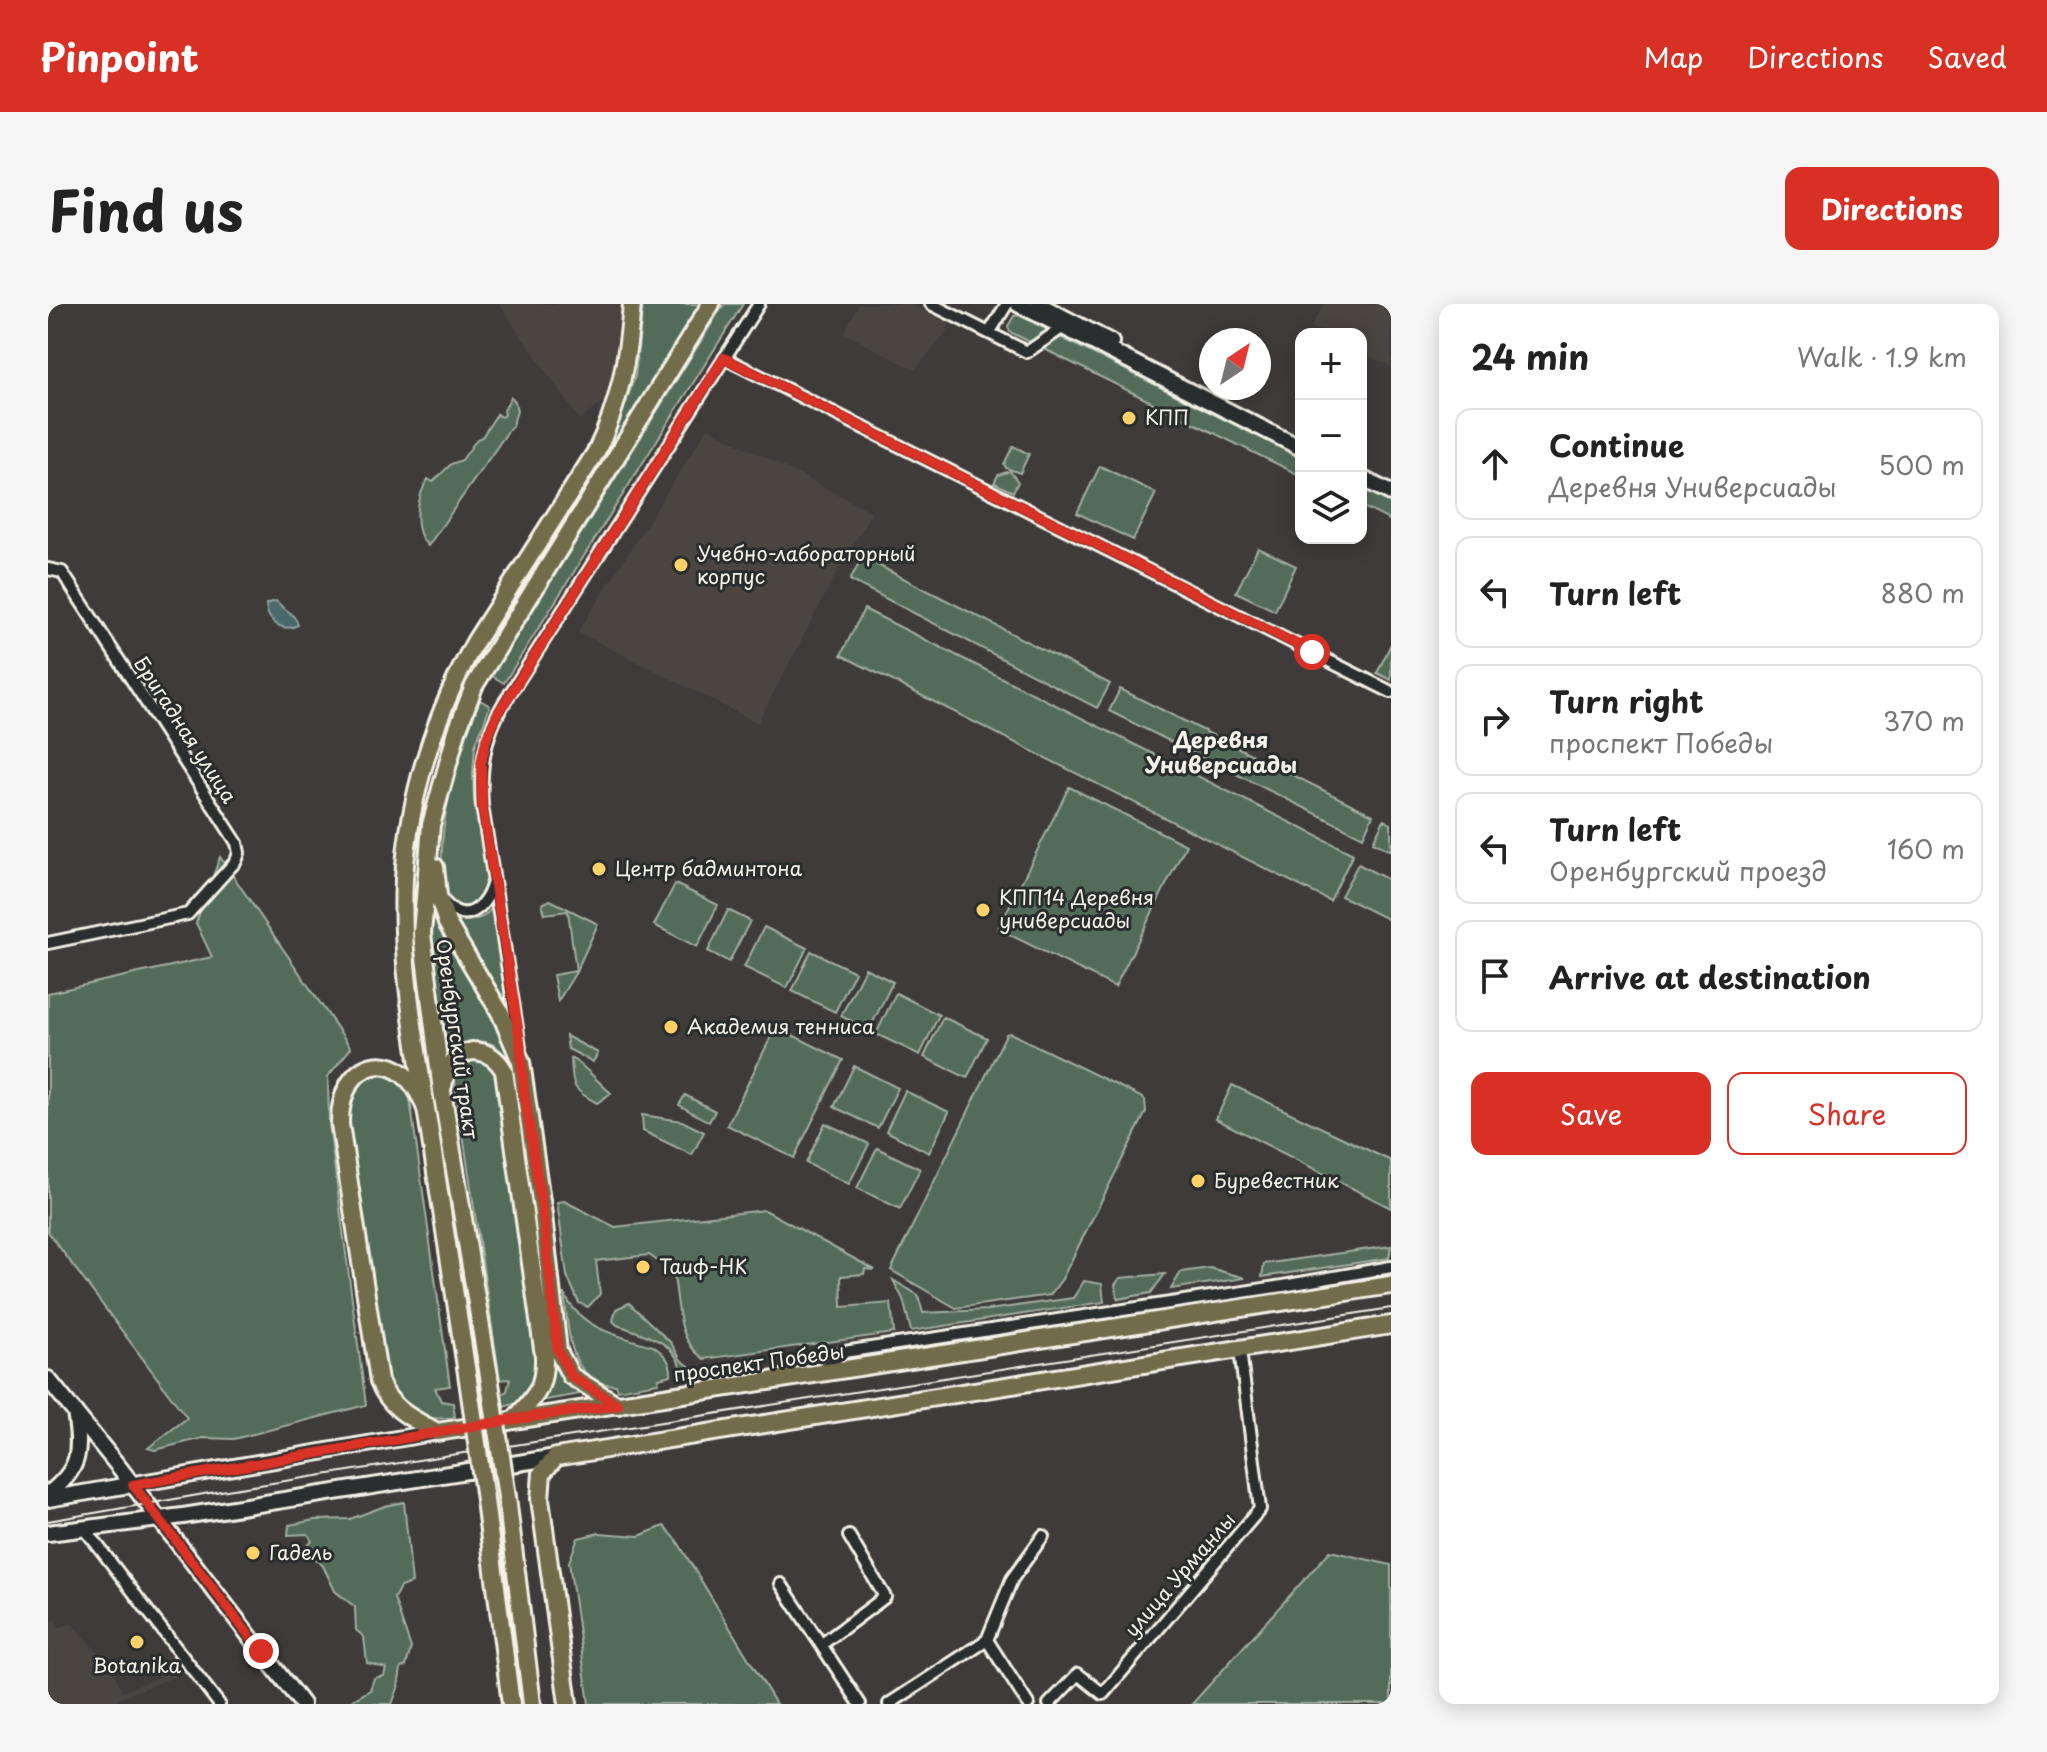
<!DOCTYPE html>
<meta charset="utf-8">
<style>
body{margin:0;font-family:"Playpen Sans",sans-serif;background:#f6f6f6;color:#222}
.controls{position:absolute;right:24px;top:24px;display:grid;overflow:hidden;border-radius:16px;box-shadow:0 4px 20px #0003}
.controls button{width:72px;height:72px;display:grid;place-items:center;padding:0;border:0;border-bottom:2px solid #e0e0e0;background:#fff;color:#222;font:40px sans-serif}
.compass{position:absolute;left:1151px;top:24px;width:72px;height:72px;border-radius:50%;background:#fff;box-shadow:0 4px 20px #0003;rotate:35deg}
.stop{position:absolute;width:24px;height:24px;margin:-18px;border:6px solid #d93025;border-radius:50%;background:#fff}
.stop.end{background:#d93025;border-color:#fff;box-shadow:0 2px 8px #0008}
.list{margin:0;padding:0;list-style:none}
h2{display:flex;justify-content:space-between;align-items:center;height:104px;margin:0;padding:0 32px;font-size:34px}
h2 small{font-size:26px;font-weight:400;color:#767676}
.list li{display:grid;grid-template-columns:52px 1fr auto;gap:24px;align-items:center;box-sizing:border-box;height:112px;margin:0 16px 16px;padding:0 16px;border:2px solid #e0e0e0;border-radius:16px}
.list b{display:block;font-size:30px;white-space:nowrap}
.list p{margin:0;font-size:26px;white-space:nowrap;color:#767676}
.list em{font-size:26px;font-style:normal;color:#767676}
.actions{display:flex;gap:16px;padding:24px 32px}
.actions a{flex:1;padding:18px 0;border:2px solid #d93025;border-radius:16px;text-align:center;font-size:28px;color:#d93025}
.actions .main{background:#d93025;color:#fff}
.icon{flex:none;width:44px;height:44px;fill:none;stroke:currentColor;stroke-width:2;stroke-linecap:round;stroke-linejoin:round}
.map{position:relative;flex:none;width:1343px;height:1400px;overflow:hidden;border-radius:16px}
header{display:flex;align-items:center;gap:48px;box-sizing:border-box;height:112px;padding:0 40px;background:#d93025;color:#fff}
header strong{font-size:38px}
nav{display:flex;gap:44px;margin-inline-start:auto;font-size:28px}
.intro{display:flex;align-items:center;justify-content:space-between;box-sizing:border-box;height:192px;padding:0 48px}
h1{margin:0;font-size:56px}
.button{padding:20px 36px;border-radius:16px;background:#d93025;color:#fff;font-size:28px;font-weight:700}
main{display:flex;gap:48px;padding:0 48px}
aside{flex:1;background:#fff;border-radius:16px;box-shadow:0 4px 20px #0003}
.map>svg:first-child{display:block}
</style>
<header>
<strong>Pinpoint</strong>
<nav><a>Map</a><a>Directions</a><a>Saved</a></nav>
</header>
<div class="intro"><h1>Find us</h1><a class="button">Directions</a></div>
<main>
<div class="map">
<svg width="1343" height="1400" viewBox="0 0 1343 1400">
<rect width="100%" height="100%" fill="#3e3b3a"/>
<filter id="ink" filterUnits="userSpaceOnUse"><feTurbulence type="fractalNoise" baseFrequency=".0125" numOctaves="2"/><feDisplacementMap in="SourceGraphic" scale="16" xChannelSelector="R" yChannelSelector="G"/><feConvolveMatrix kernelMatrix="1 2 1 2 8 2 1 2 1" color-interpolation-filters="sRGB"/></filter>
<g filter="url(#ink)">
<!-- built -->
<path fill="#4c4542" d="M451 0H573L567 58 556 97 532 116Z
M811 0H862L902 20 896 32 867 66 796 29Z
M1276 0H1343V63L1313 48V30H1278L1263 23Z
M660 124 824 208 786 274 710 419 530 328Z
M7 1315 11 1324 24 1319 50 1349 56 1360 65 1358 68 1362 74 1359 76 1364 66 1369 74 1388 111 1373 105 1359 128 1348 138 1362V1368L58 1400H0V1318Z"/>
<!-- green -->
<path fill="#526c5a" stroke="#a3aea1" stroke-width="2" d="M595 0H654L429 362 424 359 569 124 587 72Z
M676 0H695L456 379 444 372Z
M971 11 1000 26 984 39 962 28 960 22 966 12Z
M1010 32 1253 154V172L994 44Z
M463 93 467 97 469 107 465 120 380 242C363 226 369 192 380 175L385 178 403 160 414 156 429 135 434 133 449 110 453 113 457 111 456 106Z
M965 142 981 150 972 169 958 164 956 160Z
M1052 162 1108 189 1085 236 1029 209Z
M962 167 970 178 965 188 946 179 950 171Z
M1313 184 1343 199V217L1313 202Z
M1210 244 1248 262 1227 307 1188 288Z
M814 253 1062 380 1049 404 802 276Z
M816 305 1305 550 1282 597 793 351Z
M1343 340V376L1329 369Z
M1072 385 1325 511 1315 533 1061 407Z
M432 396 442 402 427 442 425 469 426 497 440 580 430 602 414 605 401 598 399 593C382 536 410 450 432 396Z
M1021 483 1138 541 1067 683 950 625Z
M1336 516 1343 520V547L1325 538Z
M172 553 303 744 280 772 281 821 318 1101 186 1135 155 1134 107 1146 100 1144 139 1114 0 928V689L164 653 148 619Z
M1310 560 1343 577V617L1293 592Z
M382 577 455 724 462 743 468 787H466C461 740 441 725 397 748L384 662Z
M627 580 670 601 649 643 606 621Z
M447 596 461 716 404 616C423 619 441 616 447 596Z
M502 596 550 620 528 668 510 697 505 671 528 667 520 607 497 610 494 600Z
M680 606 702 617 681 658 660 647Z
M716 623 759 644 739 684 696 663Z
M763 647 807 668 787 708 744 687Z
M817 664 845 678 821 726 793 712Z
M848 689 891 711 872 751 828 730Z
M895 713 939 734 919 774 876 753Z
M728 723 795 756 746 854 679 821Z
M962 729 1091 792 1097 796 1098 808 1014 975 1002 991 908 1004 843 966 958 730Z
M518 732 550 749 545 758 520 745Z
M430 753 449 764 493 1072 472 1098 456 1103 454 1090 459 1087 462 1075 452 1076 407 778C407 761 416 758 430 753Z
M523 754C539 763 548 777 563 789L549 799C523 785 525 783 523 754Z
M806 762 850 784 830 824 786 803Z
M336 771 353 779 362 795 402 1082 387 1084 393 1097 405 1099 407 1113C371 1120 350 1103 337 1070L299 812C300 789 312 772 336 771Z
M1184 781 1343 857V904L1168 815Z
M857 787 901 808 881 849 838 827Z
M637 791 667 807 661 818 631 801Z
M594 811 634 817 656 828 644 851 595 827Z
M472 817 506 1050 537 1089 493 1097 503 1074V1051Z
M777 819 821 840 801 880 758 859Z
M829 844 872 865 852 905 809 884Z
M516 897 567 923 717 906 827 966 817 965 816 970 793 972 794 1003 843 999 846 1029 656 1055C627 1035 632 1000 625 968L601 951 548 957 552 990 540 1003 531 999 519 972 509 898Z
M1343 942 1341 954 1214 973 1216 960Z
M1162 964 1197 974 1123 985 1133 968Z
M1117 970 1103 989 1070 995 1067 981 1072 974Z
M845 976 870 991 875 1009 940 1006 1025 994 1036 977 1054 980 1056 998 863 1027 855 995Z
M516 989C532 1025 570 1032 605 1042 615 1049 624 1057 623 1071L611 1074 610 1079 570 1086 568 1081C519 1080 521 1025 516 989Z
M581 999 623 1039 633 1056 648 1067 633 1069C631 1037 594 1030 569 1021L565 1017 568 1005Z
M356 1198 364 1279 352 1283 346 1294 363 1344 358 1362 353 1364 350 1384 344 1400H298L322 1386 326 1374 336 1372 338 1364 319 1359 316 1333 308 1326 307 1303 287 1287 275 1262 256 1246 264 1237 260 1230 240 1231 241 1221 266 1216 302 1215 337 1202Z
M616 1222 628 1235 728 1400H541L521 1258 530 1234 551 1229 591 1232Z
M1282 1247 1343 1261V1400H1144Z"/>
<!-- water -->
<path fill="#4a696b" stroke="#8e9f9d" stroke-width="2" d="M228 297C235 305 248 310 250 321 234 329 218 317 218 300Z"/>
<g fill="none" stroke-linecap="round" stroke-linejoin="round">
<defs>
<path id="street" d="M883 0 979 48 1014 24
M941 29 959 0
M676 54 1343 388
M0 265 14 268 189 539 191 549 188 557 140 610 0 639
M395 597C417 623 438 604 445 578
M472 743 434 501C432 463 436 432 456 399L711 0
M771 1068 796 1048 1235 982 1343 963
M37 1225 171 1400
M733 1280 812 1400
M774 1340 837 1293 801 1232
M841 1400 939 1336
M980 1400 939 1336 964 1275 995 1232
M1001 1400 1030 1370 1055 1390 1212 1205 1192 1046"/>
<path id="secondary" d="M970 0 1253 144
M990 0 1063 38
M1313 174 1343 189
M0 1075 71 1163 254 1400
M0 1190C33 1165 33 1147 27 1108
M0 1195 389 1128
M0 1229 135 1212 508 1153"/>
<path id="primary" d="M387 563 390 591 399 619 452 708 473 758 495 911 510 1047 523 1072 570 1101
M395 782C398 765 406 751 424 747 439 747 449 754 456 767L496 1052C497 1084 488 1091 467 1115
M378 805C355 739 291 751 292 820L331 1077C342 1105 363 1114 389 1128L1343 981
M441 1072 394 787 374 630 383 521 409 427 426 382 663 0
M420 1076C407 991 394 907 381 823 368 741 352 658 356 575 361 491 387 411 427 338L548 148C572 100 580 53 584 0
M459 1193 484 1400
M437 1196 463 1400
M520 1400 492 1195 494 1169 508 1153 1343 1021"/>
</defs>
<!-- street casing -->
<use href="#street" stroke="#f4f1e8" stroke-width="16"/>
<!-- secondary casing -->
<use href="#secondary" stroke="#f4f1e8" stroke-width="20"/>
<!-- primary casing -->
<use href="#primary" stroke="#f4f1e8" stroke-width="22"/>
<!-- street -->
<use href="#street" stroke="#2a2d2e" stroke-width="10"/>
<!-- secondary -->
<use href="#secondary" stroke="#2a2d2e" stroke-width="14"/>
<!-- primary -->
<use href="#primary" stroke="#736c4b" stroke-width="16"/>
<!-- tram -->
<path stroke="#f4f1e8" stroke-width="2" d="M0 1217 179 1186 1343 1004"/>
<defs>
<path id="primary-bridge" d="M441 1072 459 1193
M420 1076 437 1196"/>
</defs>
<!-- primary-bridge casing -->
<use href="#primary-bridge" stroke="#f4f1e8" stroke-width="22" stroke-linecap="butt"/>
<!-- primary-bridge -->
<use href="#primary-bridge" stroke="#736c4b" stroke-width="16"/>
</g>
</g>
<g fill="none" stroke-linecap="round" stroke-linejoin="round" filter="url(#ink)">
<!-- route -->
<path stroke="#d93025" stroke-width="10" d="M213 1347 85 1181 467 1115 570 1101 523 1072 510 1047 495 911 476 787 472 737 434 501 433 460 438 436 449 411 676 54 1264 348"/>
</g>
<!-- markers -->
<g fill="#ffd166" stroke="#2a2d2e" stroke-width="3">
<circle cx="1081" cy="114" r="8"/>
<circle cx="633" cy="261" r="8"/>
<circle cx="551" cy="565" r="8"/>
<circle cx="935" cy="606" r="8"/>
<circle cx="623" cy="723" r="8"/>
<circle cx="1150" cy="877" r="8"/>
<circle cx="595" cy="963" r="8"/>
<circle cx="205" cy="1249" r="8"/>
<circle cx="89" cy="1338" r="8"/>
</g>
<g text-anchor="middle" stroke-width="6" stroke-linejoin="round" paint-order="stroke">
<!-- poi labels -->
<g font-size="20" fill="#f4f1e8" stroke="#2a2d2e" text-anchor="start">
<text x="1097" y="121">КПП</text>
<text x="649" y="257">Учебно-лабораторный<tspan x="649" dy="23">корпус</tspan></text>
<text x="567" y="572">Центр бадминтона</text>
<text x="951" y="601">КПП14 Деревня<tspan x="951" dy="23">универсиады</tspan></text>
<text x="639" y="730">Академия тенниса</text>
<text x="1166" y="884">Буревестник</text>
<text x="611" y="970">Таиф-НК</text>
<text x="221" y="1256">Гадель</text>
<text x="89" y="1369" text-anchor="middle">Botanika</text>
</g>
<!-- street labels -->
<g font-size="20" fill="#f4f1e8" stroke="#2a2d2e">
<text transform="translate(137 426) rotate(57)" y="7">Бригадная улица</text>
<text transform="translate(409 735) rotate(82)" y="7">Оренбургский тракт</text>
<text transform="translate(711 1059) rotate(-8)" y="7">проспект Победы</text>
<text transform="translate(1132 1271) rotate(-49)" y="7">улица Урманлы</text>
</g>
<!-- neighbourhood labels -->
<g font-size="22" font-weight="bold" fill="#f4f1e8" stroke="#2a2d2e">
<text x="1173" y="444">Деревня<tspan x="1173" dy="25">Универсиады</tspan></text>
</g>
</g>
</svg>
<div class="controls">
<button>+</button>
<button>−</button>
<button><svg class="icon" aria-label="layers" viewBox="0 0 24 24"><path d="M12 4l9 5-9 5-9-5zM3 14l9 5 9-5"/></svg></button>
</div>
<svg class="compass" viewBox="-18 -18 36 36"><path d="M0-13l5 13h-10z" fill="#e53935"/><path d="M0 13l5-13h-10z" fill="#767676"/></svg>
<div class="stop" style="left:1264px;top:348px"></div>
<div class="stop end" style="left:213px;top:1347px"></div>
</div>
<aside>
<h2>24 min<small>Walk · 1.9 km</small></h2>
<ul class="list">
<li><svg class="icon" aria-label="ahead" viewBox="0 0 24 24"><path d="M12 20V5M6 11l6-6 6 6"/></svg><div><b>Continue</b><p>Деревня Универсиады</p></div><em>500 m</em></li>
<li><svg class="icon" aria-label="left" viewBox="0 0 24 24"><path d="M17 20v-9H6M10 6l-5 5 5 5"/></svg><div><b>Turn left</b></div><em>880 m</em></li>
<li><svg class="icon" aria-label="right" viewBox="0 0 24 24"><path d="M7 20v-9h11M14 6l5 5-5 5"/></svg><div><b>Turn right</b><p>проспект Победы</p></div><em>370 m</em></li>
<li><svg class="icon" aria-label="left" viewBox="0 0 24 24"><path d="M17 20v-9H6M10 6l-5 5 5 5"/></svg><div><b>Turn left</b><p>Оренбургский проезд</p></div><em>160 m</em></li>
<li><svg class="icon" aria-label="arrive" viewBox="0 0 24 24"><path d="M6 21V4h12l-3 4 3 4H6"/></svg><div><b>Arrive at destination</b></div></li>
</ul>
<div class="actions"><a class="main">Save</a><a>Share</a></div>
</aside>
</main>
